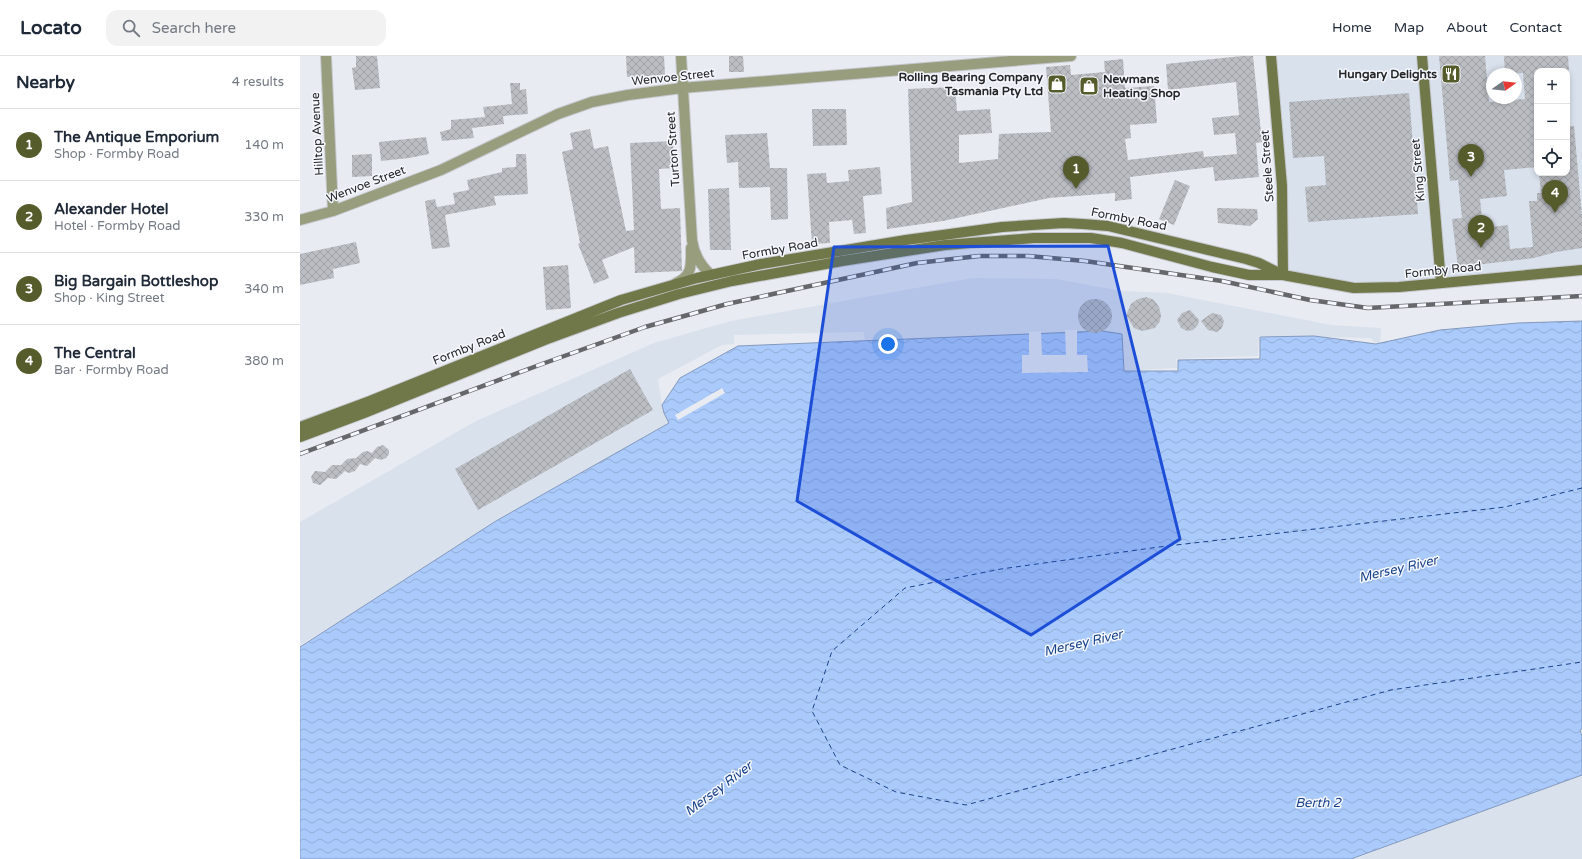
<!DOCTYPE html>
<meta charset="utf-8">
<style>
body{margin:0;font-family:"Varela Round",sans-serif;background:#f2f2f3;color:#1f2937}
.controls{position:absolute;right:12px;top:12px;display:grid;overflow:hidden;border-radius:8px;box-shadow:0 2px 6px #0003}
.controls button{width:36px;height:36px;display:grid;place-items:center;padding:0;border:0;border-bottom:1px solid #e0e1e3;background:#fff;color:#1f2937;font:20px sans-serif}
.compass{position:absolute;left:1186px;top:12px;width:36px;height:36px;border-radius:50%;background:#fff;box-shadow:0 2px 6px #0003;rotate:76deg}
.you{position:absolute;left:588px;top:288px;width:14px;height:14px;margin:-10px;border:3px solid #fff;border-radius:50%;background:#1a73e8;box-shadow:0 0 0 6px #1a73e833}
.badge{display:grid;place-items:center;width:26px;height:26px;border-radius:50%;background:#555b2a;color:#fff;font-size:13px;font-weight:700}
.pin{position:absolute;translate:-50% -33px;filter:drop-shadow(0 1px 2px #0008)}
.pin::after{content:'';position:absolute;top:21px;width:14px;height:12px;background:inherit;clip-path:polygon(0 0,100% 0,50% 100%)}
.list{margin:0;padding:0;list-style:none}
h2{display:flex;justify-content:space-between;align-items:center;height:52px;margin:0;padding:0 16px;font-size:17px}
h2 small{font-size:13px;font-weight:400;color:#747a83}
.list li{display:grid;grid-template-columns:26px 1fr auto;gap:12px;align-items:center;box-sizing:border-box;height:72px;padding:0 16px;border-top:1px solid #e0e1e3}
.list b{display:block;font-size:15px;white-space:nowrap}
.list p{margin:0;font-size:13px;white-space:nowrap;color:#747a83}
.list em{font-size:13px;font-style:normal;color:#747a83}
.icon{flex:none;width:22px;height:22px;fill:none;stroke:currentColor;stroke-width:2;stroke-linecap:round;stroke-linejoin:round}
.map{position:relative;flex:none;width:1282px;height:803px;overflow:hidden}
header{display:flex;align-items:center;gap:24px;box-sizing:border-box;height:56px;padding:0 20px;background:#fff;border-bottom:1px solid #e0e1e3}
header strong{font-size:19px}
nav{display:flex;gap:22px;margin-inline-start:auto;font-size:14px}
.search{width:280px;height:36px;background:#f2f2f3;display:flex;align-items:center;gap:10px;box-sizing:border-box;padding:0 14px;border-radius:12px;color:#747a83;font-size:15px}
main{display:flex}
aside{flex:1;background:#fff}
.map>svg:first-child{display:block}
</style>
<header>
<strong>Locato</strong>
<div class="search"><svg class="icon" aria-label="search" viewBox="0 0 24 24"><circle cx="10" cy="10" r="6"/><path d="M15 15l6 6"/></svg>Search here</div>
<nav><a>Home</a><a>Map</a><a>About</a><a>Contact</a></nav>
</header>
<main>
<aside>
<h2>Nearby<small>4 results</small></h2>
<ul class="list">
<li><span class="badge">1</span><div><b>The Antique Emporium</b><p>Shop · Formby Road</p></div><em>140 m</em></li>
<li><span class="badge">2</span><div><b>Alexander Hotel</b><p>Hotel · Formby Road</p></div><em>330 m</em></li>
<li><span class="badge">3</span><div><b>Big Bargain Bottleshop</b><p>Shop · King Street</p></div><em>340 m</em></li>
<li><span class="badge">4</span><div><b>The Central</b><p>Bar · Formby Road</p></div><em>380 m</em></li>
</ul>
</aside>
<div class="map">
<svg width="1282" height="803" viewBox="0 0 1282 803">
<defs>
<pattern id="water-waves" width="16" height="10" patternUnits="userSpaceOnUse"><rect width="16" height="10" fill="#abcafc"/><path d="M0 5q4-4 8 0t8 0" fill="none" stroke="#93add8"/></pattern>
<pattern id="building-cross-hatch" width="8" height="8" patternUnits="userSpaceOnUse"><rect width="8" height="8" fill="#babdc2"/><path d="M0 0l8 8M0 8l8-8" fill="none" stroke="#a0a2a7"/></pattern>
</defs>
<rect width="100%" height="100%" fill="#e8ebf1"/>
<!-- built -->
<path fill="#d9e1ed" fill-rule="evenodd" d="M971 0H1282V214L1054 232 983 219ZM1237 15H1267V117H1237ZM1192 18H1216V42H1192Z
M672 222 756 223 821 235 867 237 1031 269 1081 272 1080 290 1070 282 959 280 958 300 876 303 877 312 718 320 565 289 564 276 434 279V288L422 289 358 323 363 356 369 366 0 589V466L176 365 354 287 431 265Z
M1282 717V803H1055Z"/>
<!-- water -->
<path fill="url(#water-waves)" stroke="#8399bc" d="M1282 265V673L1280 674 1282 680V719L1051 803H0V591L196 465 369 367 364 357 362 349 380 322 438 290 802 275 822 278 824 315H878V304L960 303V281L1014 280 1076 288 1140 274 1218 267Z"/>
<!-- pier -->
<path fill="#e8ebf1" d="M765 274H777V299H787L788 316 722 317V299H729V276L741 275 742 299H766Z
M422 332 425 337 378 364 375 359Z"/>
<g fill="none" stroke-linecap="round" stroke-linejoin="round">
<!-- ferry -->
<path stroke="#194289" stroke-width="1" stroke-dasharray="5 4" stroke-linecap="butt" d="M1282 432 1205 451 859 491 701 513 605 532 532 595 512 655 540 709 596 736 666 749 1091 634 1282 606"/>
</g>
<!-- building -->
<path fill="url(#building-cross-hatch)" d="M56 0H77L80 32 55 34 52 12 56 11Z
M326 0H364L365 19 327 21Z
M429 0H443L444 16H429Z
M942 0H953L962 86 956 87 959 121 915 125 913 111 830 121 832 143 815 145V137L749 142 643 165 587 173 586 152 612 146 608 33 655 31 657 55 690 53 692 77 659 79V107L698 103 699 78 751 76 746 11 770 9 771 19 805 16 804 5 823 3 825 32 854 30 857 67 830 69 831 82 825 83 828 104 903 95 904 101 937 98 935 77 914 79 912 62 939 59 936 26 868 34 866 8Z
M1139 0H1185L1189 46 1225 43 1223 17 1205 18 1204 0H1268L1269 15H1237V111L1204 114 1207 140 1180 143 1183 172 1208 169 1210 193 1233 191 1229 145H1237V137H1241L1239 117H1267V71L1274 70 1282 160V192L1256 196 1234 202 1158 211 1152 163 1162 162 1158 124 1150 125Z
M210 27H220V34L226 33 228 58 203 60 204 68 172 72 174 82 142 85 140 76 151 73V64L185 61 183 51 212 48Z
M1109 37 1118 158 1008 166 1005 131 1026 129 1024 100 993 102 989 46Z
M512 53H546L547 89 513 90Z
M290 73 294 93 308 90 326 175 334 174 330 87 373 85 374 112 359 113 361 153 380 152 382 215 335 217 334 191 302 204 309 222 294 228 278 188 280 187 262 96 273 93 270 77Z
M467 77 470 112H487L488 163 471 164 470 131 439 132 438 106 427 107 425 79Z
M126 81 129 98 109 102 81 105 79 86Z
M72 98V120L52 121V99Z
M216 98H226L228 138 194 140 196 149 145 159 150 191 132 193 125 145 135 143 137 151 155 148 153 137 169 134 167 124 202 116V112L216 111Z
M580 111 582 138 563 140 566 177 554 178 552 164 529 166 530 187 512 188 507 118 526 117 527 127 549 125 548 114Z
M875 124 890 130 874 169 859 163Z
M429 132 431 194H410L408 133Z
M917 152 957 153 958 163 950 170 918 167Z
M56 186 60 207 33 213 34 222 0 229V198Z
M268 209 271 252 246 254 243 211Z
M846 241 854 244 859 251 861 259 860 265 855 272 842 275 834 272 826 259 831 248 838 243Z
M778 260a17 17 0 1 1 34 0a17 17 0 1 1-34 0Z
M890 254 899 264 898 269 893 274 887 275 881 272 877 264 882 257Z
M912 257 921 259 924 265 922 272 917 276 908 274 901 265Z
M330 313 353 354 178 454 155 413Z
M83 389 89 394V398L86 402 81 404 75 402 67 410 60 408 55 415 49 417 45 415 36 423 28 422 20 429 13 427 11 421 15 415 25 416 32 409H41L47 403 56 402 63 396 67 395 72 397 77 391Z"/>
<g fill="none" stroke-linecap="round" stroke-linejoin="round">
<defs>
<path id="street" d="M26 0 33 155
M381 0 392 184C394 199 400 209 411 219
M0 164 33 155 141 114 258 58 292 46 328 39 382 32 771 0
M376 227C393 220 391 208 391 192"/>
<path id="secondary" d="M971 0 982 130 983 219
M1122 0 1141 227
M0 371 70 345 321 244 397 222 461 208 606 184 702 171 764 167 783 168 808 170 946 203 959 207 983 219
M0 381 64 357 247 283 318 257 379 238 432 225 542 205 645 189 734 182H791L822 187 912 211 949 219H983L1054 232 1099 231 1282 214"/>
</defs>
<!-- street casing -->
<use href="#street" stroke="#c5c8cd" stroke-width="12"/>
<!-- secondary casing -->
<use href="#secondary" stroke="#c5c8cd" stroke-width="12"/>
<!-- street -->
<use href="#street" stroke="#989d7e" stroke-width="10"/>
<!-- secondary -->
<use href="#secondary" stroke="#707749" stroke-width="10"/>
<defs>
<path id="rail" d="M0 398 242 308 345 271 427 248 473 238 617 207 679 200H728L785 205 922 225 1010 244 1068 252 1282 240"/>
</defs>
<!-- rail casing -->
<use href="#rail" stroke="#65676a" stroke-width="4.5"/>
<!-- rail -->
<use href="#rail" stroke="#f5f8fe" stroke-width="3" stroke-dasharray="9" stroke-linecap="butt"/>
</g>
<!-- marked area -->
<path fill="#1d4ed8" fill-opacity="0.2" stroke="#1d4ed8" stroke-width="3" stroke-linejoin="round" d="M808 190 880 483 731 579 497 445 534 191Z"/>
<!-- icons -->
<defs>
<symbol id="restaurant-square" viewBox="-11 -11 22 22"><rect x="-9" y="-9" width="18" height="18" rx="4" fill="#555b2a" stroke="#f5f8fe"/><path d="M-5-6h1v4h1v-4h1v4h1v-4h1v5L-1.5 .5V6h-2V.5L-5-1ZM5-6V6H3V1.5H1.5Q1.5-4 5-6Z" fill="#fff"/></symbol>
<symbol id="shop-square" viewBox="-11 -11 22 22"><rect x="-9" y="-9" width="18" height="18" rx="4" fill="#555b2a" stroke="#f5f8fe"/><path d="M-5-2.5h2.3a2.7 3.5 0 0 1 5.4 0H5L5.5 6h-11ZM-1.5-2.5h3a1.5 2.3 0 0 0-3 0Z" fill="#fff"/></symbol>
</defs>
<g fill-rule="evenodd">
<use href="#restaurant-square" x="1140" y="7" width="22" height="22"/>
<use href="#shop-square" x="746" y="17" width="22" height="22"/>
<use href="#shop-square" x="778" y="19" width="22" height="22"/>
</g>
<g text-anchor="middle" stroke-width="3" stroke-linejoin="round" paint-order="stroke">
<!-- poi labels -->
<g font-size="12" font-weight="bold" fill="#252628" stroke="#f5f8fe" text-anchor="end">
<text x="1137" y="22">Hungary Delights</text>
<text x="743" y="25">Rolling Bearing Company<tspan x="743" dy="14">Tasmania Pty Ltd</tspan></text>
<text x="803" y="27" text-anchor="start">Newmans<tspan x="803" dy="14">Heating Shop</tspan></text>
</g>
<!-- street labels -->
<g font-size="12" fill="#252628" stroke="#f5f8fe">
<text transform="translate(373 21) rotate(-6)" y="4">Wenvoe Street</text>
<text transform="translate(17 78) rotate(-93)" y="4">Hilltop Avenue</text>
<text transform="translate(373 93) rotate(-94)" y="4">Turton Street</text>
<text transform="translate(967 110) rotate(-94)" y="4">Steele Street</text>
<text transform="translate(1118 114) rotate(-95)" y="4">King Street</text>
<text transform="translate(66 128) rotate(-21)" y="4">Wenvoe Street</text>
<text transform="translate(829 163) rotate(11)" y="4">Formby Road</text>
<text transform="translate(480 193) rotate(-10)" y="4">Formby Road</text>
<text transform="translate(1143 214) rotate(-6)" y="4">Formby Road</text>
<text transform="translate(169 291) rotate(-22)" y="4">Formby Road</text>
</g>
<!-- water labels -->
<g font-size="13" font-style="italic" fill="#194289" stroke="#f5f8fe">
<text transform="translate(1098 512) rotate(-13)" y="5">Mersey River</text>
<text transform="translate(783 586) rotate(-13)" y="5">Mersey River</text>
<text transform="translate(418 732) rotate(-37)" y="5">Mersey River</text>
<text x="1018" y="751">Berth 2</text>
</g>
</g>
</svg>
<div class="controls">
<button>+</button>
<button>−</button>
<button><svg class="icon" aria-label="locate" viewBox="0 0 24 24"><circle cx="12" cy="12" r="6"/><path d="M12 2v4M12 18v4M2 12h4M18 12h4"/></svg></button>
</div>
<svg class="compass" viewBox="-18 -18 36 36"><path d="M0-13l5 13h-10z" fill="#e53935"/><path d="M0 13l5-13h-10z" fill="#747a83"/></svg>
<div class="you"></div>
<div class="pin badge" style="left:776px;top:133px">1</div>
<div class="pin badge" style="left:1181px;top:192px">2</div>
<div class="pin badge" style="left:1171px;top:121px">3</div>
<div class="pin badge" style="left:1255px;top:157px">4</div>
</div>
</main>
